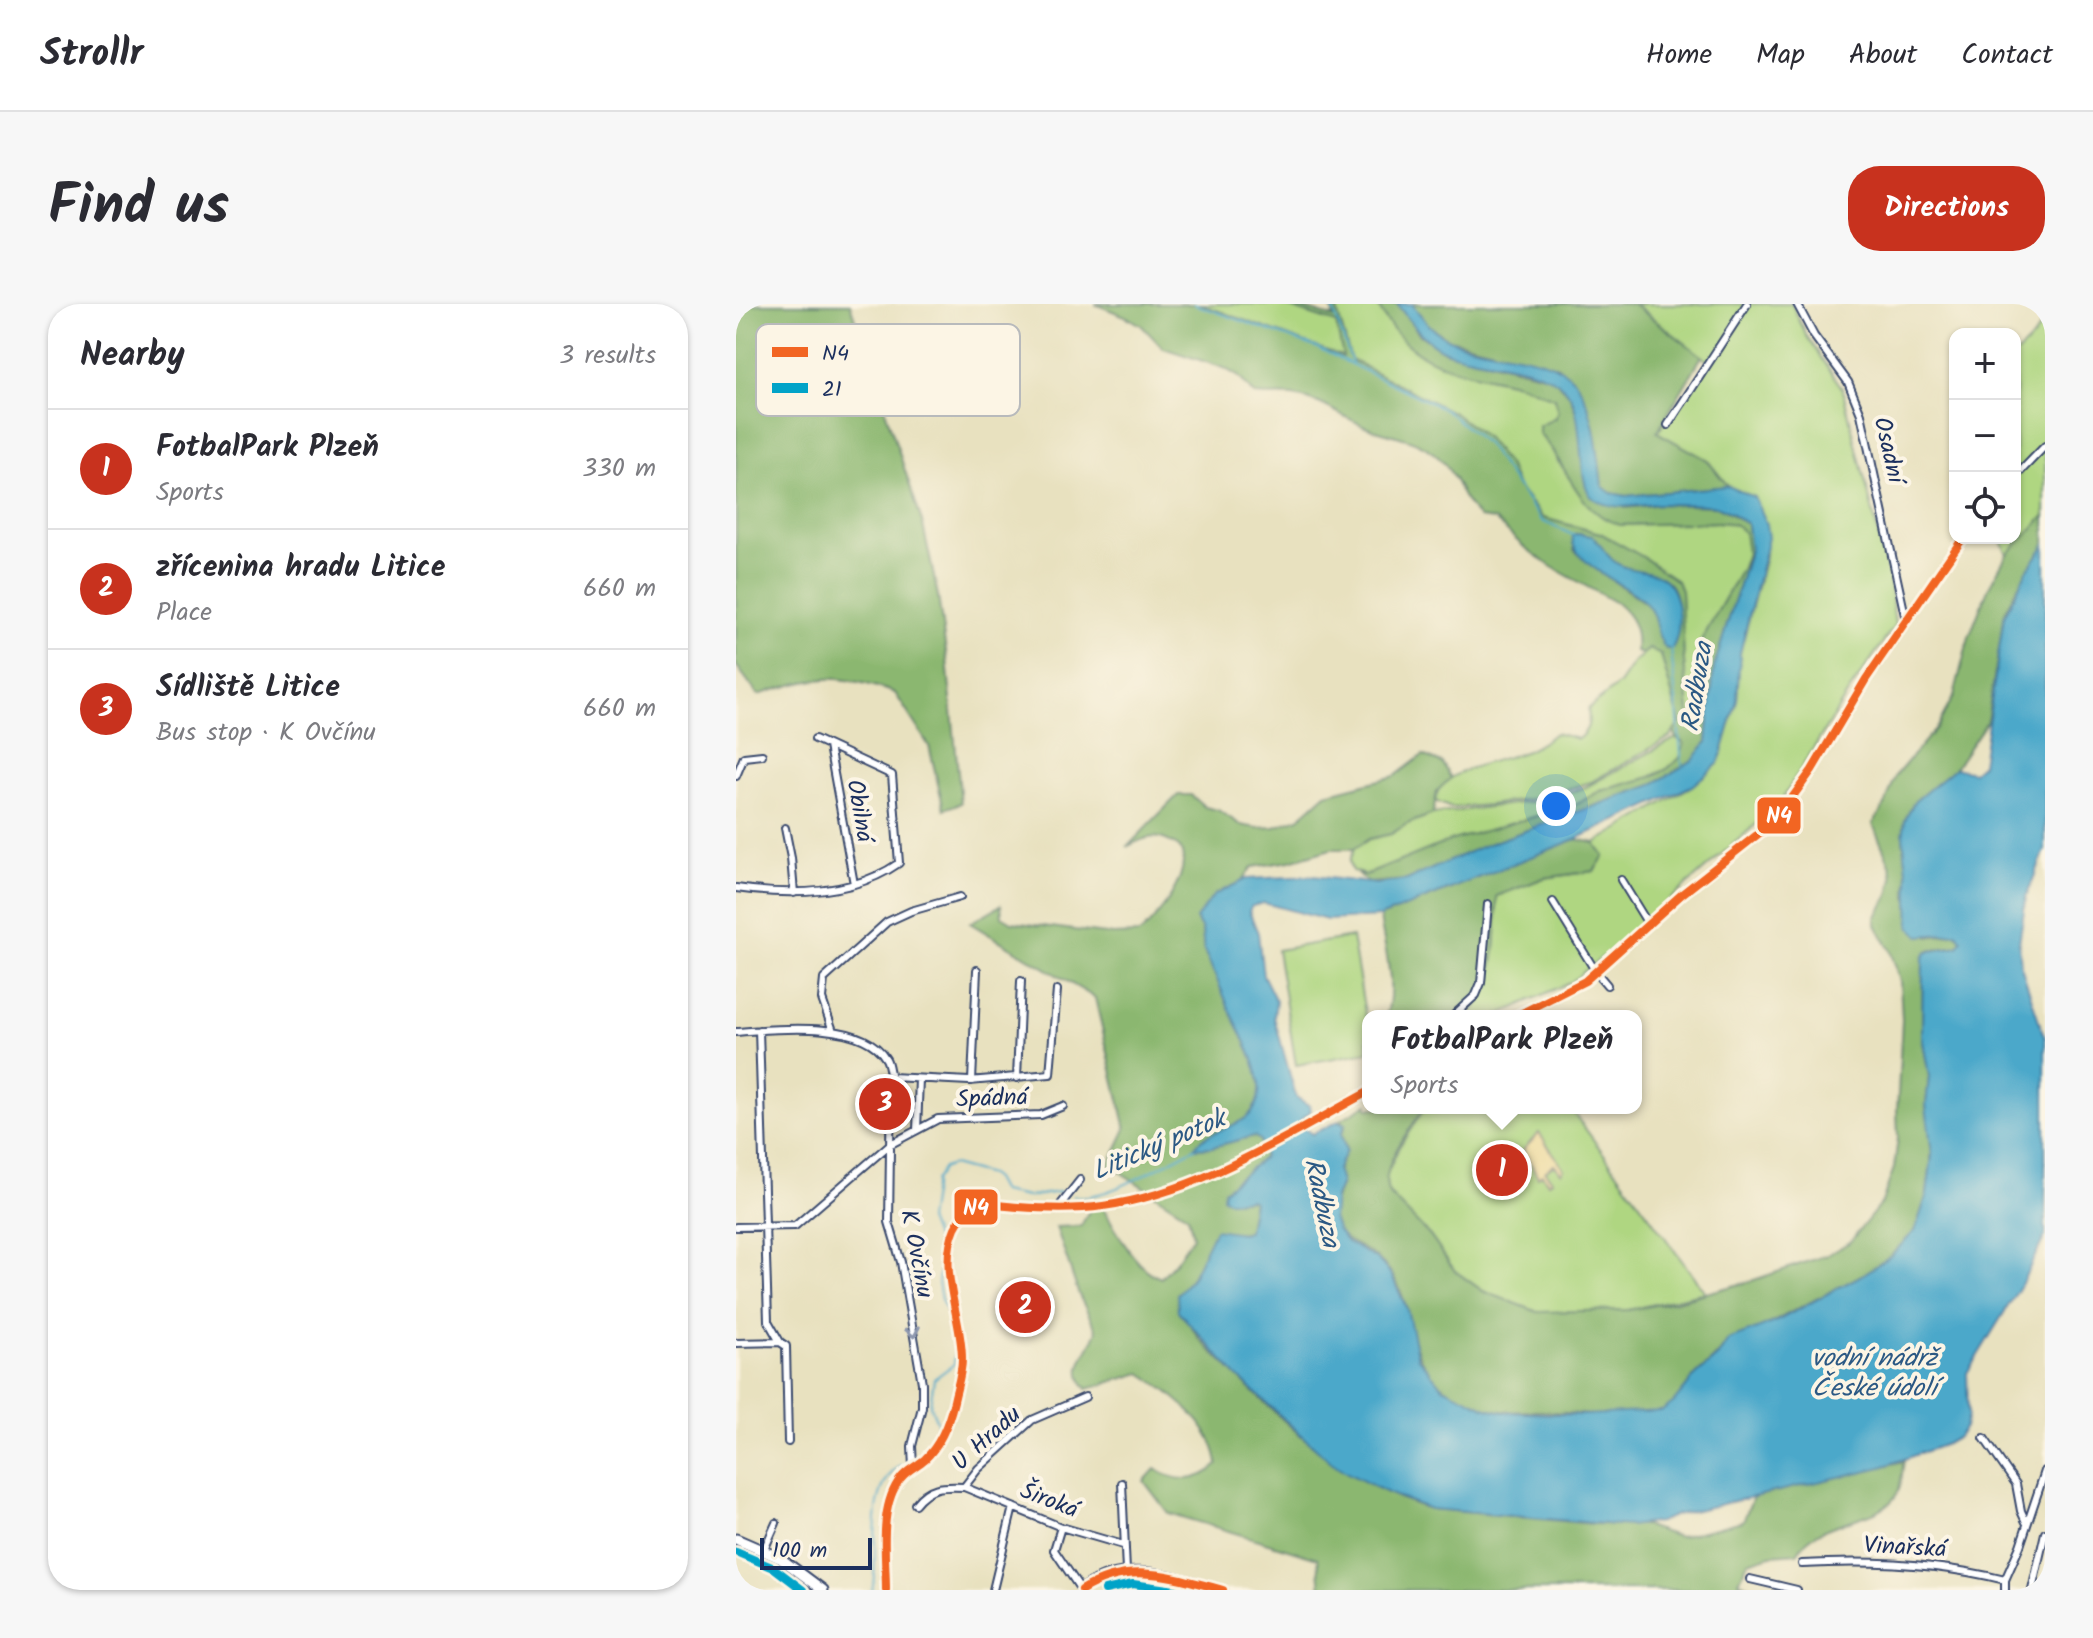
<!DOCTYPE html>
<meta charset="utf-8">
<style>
body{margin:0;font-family:Kalam,sans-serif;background:#f7f7f7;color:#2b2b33}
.controls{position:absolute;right:24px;top:24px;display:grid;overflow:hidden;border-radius:16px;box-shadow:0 2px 6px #0004}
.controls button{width:72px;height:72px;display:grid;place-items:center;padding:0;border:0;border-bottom:2px solid #e1e1e2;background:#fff;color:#2b2b33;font:40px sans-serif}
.scale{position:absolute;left:24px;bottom:20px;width:112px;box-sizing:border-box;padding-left:8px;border:4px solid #1b2f5e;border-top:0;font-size:22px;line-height:28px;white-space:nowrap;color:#1b2f5e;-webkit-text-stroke:6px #fcf5e5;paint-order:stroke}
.you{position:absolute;left:820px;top:502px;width:28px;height:28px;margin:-20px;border:6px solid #fff;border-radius:50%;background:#1a73e8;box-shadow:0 0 0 12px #1a73e833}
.badge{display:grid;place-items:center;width:52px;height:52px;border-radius:50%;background:#c8321e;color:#fff;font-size:26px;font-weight:700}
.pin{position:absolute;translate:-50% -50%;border:4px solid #fff;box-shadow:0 2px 8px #0006}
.popup{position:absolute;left:626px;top:706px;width:280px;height:104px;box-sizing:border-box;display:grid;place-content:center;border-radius:16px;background:#fff;filter:drop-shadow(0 2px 6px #0005);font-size:26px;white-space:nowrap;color:#7c7c81}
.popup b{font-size:30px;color:#2b2b33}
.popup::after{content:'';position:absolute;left:50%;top:100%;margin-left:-16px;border:16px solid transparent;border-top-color:#fff}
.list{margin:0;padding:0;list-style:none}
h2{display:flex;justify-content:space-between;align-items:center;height:104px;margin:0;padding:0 32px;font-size:34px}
h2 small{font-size:26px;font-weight:400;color:#7c7c81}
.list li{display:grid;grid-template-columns:52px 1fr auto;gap:24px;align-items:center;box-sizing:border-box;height:120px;padding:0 32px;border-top:2px solid #e1e1e2}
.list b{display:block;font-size:30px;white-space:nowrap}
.list p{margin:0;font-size:26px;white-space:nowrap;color:#7c7c81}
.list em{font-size:26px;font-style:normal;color:#7c7c81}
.icon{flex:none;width:44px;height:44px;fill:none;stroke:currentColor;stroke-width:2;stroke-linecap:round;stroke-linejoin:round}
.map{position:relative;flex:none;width:1309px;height:1286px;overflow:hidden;border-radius:32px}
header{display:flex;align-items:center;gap:48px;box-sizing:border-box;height:112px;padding:0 40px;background:#fff;border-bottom:2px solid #e1e1e2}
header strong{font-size:38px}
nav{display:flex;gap:44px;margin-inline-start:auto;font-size:28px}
.intro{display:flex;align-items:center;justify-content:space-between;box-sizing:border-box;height:192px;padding:0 48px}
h1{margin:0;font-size:56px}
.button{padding:20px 36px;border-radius:32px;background:#c8321e;color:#fff;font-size:28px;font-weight:700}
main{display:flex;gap:48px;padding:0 48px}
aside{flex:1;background:#fff;border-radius:32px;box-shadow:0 2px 6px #0004}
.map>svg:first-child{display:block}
</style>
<header>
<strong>Strollr</strong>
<nav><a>Home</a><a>Map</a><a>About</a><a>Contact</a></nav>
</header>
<div class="intro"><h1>Find us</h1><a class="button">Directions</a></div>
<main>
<aside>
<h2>Nearby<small>3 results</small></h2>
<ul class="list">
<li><span class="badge">1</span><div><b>FotbalPark Plzeň</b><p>Sports</p></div><em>330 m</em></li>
<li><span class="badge">2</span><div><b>zřícenina hradu Litice</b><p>Place</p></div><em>660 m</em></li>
<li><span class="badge">3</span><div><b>Sídliště Litice</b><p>Bus stop · K Ovčínu</p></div><em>660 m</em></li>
</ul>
</aside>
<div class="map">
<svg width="1309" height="1286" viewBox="0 0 1309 1286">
<rect width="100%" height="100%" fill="#fcf5e5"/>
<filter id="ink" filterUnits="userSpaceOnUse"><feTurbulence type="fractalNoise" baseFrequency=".0125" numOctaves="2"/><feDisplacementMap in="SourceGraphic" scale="16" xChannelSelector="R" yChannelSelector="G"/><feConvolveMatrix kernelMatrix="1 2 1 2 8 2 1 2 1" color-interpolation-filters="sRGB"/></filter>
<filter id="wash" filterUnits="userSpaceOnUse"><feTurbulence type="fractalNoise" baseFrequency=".006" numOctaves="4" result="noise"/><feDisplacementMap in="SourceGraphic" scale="32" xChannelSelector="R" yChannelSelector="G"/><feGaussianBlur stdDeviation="1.8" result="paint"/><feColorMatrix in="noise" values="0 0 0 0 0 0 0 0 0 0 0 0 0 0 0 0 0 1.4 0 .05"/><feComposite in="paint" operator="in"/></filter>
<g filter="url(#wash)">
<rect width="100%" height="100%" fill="#e8e1bf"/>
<path fill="#afd681" stroke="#658270" stroke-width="2" d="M464 0H543L601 19 608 53Z
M599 0H641C669 57 713 65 770 77 787 80 802 88 818 94L822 108 819 113 803 122V130L812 139 822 158 884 221 986 218 1000 221 1009 229 1011 249 1006 264 963 341 965 411 962 428 954 418 948 358 945 288 941 277 907 253 864 229 807 214 781 183 772 161 749 133 718 109 615 56Z
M899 0H1056L1070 31 1106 84 1153 273 1159 321 1110 392 1043 500 887 637 835 678 760 712H733C761 678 761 635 761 592L808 574 858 567 868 552 859 539 956 482 983 459 1001 396 1004 349 1029 253 1030 220 1018 193 992 182 973 158 896 173 921 128 974 59Z
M1309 16V212L1271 250 1264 234H1279V51L1297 34Z
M913 345 925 351 944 419 934 433 855 478 822 488 810 485 802 494 753 501 715 504 699 497C702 464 766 457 791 447 801 442 811 436 819 429L842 435C853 426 854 419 852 405L883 380 898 358Z
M940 434 948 439 944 454 931 465 915 473 864 487 839 501 683 550 630 571 616 567 613 558 618 545 633 535 655 530 671 520 697 510 802 497 814 500 826 491 850 483Z
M616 633 632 727V748L560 761 541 646Z
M689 804H834L969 988 892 1006 821 1008H802L747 987 719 967 694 932 659 898 649 882 650 872 663 843Z"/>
<path fill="#8bb76f" stroke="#537366" stroke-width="2" fill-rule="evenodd" d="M0 0H114L187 221 202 292 211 355 225 499 208 505 193 442 159 389C98 367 81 373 22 391L0 361Z
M359 0H464L607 53 600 19 543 0H554L598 14 594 0H599L615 56 718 109 749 133 772 161 781 183 807 214 864 229 907 253 941 277 945 287 948 358 954 418 962 428 965 411 963 341 1006 264 1011 249 1008 229 1000 221 986 218 884 221C839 208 832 159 803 130V122L819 114 822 108 818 94C801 88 787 80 770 77 711 64 671 59 641 0H661L684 31 708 47 816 73 834 91 845 123 847 166 889 204 926 200 981 202 1011 220 1014 246 978 363 971 438 957 456 914 482 747 542 671 576 633 579 622 570 630 571 713 537 839 501 864 487 915 473 931 465 944 454 948 439 940 434 938 427 944 419 925 351 913 345 906 350 900 348C902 326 897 313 880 299L816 263 788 243 759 216 743 214C737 206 729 198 725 189 719 176 713 163 702 153 683 134 653 132 629 122 605 113 588 97 562 93 547 90 533 93 519 91L503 73 488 64 427 44 405 21 389 12ZM843 230C864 231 865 249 880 259 907 276 941 259 941 308 941 321 943 333 936 344L912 301 863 267 838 246Z
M676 0H897L966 52 921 128 970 155 992 182 890 192 875 189 866 183 857 120 822 62 713 35 693 22Z
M1309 212V241L1278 289 1269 308 1251 417 1219 464 1178 498 1169 516 1167 533 1172 575 1171 593 1193 633 1221 629 1226 636 1222 642 1193 646 1187 654 1186 732 1193 772 1190 801 1196 838 1195 860 1191 890 1179 927 1154 952 1128 970 987 1044C980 1055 970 1061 961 1070 952 1079 946 1089 939 1098 935 1103 929 1106 923 1108 893 1118 835 1108 802 1107 788 1107 773 1109 759 1106 739 1102 715 1091 700 1076 668 1045 679 1000 653 966 625 931 578 944 605 879L601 867 610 845 605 831 609 823 605 816 602 817 632 800V804H689C674 823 641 866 653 890L694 932 719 967 747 987 802 1008 892 1006 940 997 1015 977 1091 951 1114 938 1146 898 1158 864 1162 834 1161 808 1166 716 1164 677 1154 646 1140 621V614L1153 591 1157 574 1155 563 1137 520 1149 501 1160 471 1201 423 1218 392 1233 333 1252 285 1271 250Z
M687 451 706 459 715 474 701 487 697 510 671 520 655 530 633 535 618 545H595L554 557 516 563 506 577 478 591 466 626 468 647 521 763 524 789 521 799 512 813 459 844 476 843 518 832 524 836 528 853 488 886 494 897 516 895 517 897 512 927C499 932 496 923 478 930L455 975 444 988C448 999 450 1012 456 1023 463 1038 482 1052 493 1064 551 1122 613 1182 694 1205L858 1220 907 1221 943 1233 1007 1217 1017 1193 1168 1157C1166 1166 1166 1180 1162 1188 1145 1222 1085 1210 1061 1249L1035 1251 1012 1258 1003 1278 1024 1286H585L582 1254 432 1209 408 1177 419 1165C442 1179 461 1179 482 1161 479 1122 436 1089 405 1069L351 1085C333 1063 353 1050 361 1027L343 991 320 923 345 922 355 903 366 902C381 926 398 965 425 974L440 957 457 932 452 912 373 861 390 825 359 694 234 619 265 601 266 612 276 618 377 631 403 630C422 615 459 566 443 543 422 529 412 531 391 543L442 491H455L469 503 482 506 505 521 521 524 539 523 563 514 590 490 659 472Z
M840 535 859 539 868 552 858 567 808 574 761 592C761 635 761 678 733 712H650C661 682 648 644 644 613Z"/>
<path fill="#eeda9e" stroke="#84847e" stroke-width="2" d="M803 829 828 865 825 868 818 860 809 867 816 876 812 879 806 870 802 873 787 846Z"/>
<path fill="#4ca8ca" stroke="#346c94" stroke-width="2" d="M661 0H676C687 14 695 26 711 34 749 53 824 44 845 86 860 115 862 151 866 182L875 189 890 192 992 182 1018 193 1030 220 1032 234 1004 349 1001 396 983 459 956 482 840 535 644 613 591 616 528 599 516 602 513 607 522 629 527 671 540 697 538 713 560 793 574 802 575 807 565 815 568 824 576 830 602 817 609 820 605 831 610 847 601 865 605 879 599 893 597 914 601 925 611 938 642 956 655 970 671 1005 682 1054 707 1083 751 1104 767 1108 848 1111 926 1107 938 1098 959 1072 982 1052 992 1036 1039 1018 1128 970 1154 952 1179 927 1191 890 1196 851 1190 801 1193 772 1186 732 1187 654 1190 648 1222 642 1226 636 1221 629 1184 632 1174 623 1172 575 1167 533 1169 516 1178 498 1219 464 1237 468 1246 460 1268 312 1290 268 1309 241V546L1290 593 1283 639 1285 662 1309 735V932L1285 981 1231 1069 1232 1111 1229 1123 1222 1133 1210 1140 1146 1163 939 1211 923 1218 893 1222 694 1205 654 1190 611 1169 595 1158 501 1072 442 1007 441 990 455 975 479 925 506 929 512 927 517 897 515 895 494 897 487 894 488 886 528 853 524 836 518 832 476 843 458 844C467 827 497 825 511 813 542 787 506 733 493 704 485 685 477 666 468 647L466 626 460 615 478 591 510 575 577 572 641 580 671 576 747 542 914 482 957 456 971 438 978 363 1014 246 1011 220C1002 214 990 204 979 202 968 200 935 200 924 200 901 201 879 208 858 195 839 183 850 115 833 90 811 57 743 61 709 47 687 37 675 18 661 0Z
M841 230 856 232C866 241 871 254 882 260 895 268 912 265 925 273 945 286 947 326 936 345H930C914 324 927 310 899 290 883 279 831 254 837 232Z"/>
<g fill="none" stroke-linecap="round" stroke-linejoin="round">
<path stroke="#4ca8ca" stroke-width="2" d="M458 0 582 44 710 106 750 140 806 217 837 231
M595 0 616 59
M935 344 946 461
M337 892C369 899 429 858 459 844
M186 1150 196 1141 203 1123 194 1101 198 1075 218 1060 220 1038 216 1018 205 996 202 978 206 952 192 916 198 877 207 864 216 861 253 871 258 875 265 888 291 893 322 888 331 890
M136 1286C145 1247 127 1187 165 1161"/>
</g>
</g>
<g filter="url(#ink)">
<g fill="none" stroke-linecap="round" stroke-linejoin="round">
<defs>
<path id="street" d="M1061 0 1078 32 1112 78 1125 110 1170 316
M932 121 1011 0
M1279 173 1309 142
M93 442 118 580
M0 472 8 453 26 451
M49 524 55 554 58 589
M885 576 912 620
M0 584C54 592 116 592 163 559L156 471 79 435
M817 598 860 668 871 681
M717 712 740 691 745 679 752 600
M780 712 849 677 946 590 1040 516 1076 466 1130 375 1227 234
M23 726 32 1017 44 1038 50 1042 52 1138
M97 727 86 695 88 675 151 618 175 607 224 593
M0 728C39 725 127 715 150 755 153 760 153 768 155 773L153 918 165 958 186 1079V1103L176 1142 177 1164
M155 773 233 777 314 770 321 686
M281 774 285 677
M236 777 241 666
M181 826 183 775
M322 904 344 876
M0 923 59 922 153 841 202 815 305 811 327 802
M0 1039 44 1038
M1248 1134 1280 1180 1285 1207 1290 1218
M386 1179 390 1267
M228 1183 325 1223 387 1241
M179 1200C193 1182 206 1182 228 1183L242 1165 296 1116 349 1093
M325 1223 318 1246 345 1286
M28 1246 40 1219
M1066 1260C1134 1256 1203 1259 1269 1276
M1014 1275 1061 1286
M150 1286C151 1256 145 1198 165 1173 171 1166 182 1162 189 1155 205 1139 213 1119 218 1097 221 1084 226 1068 226 1055 226 1015 201 961 219 924 223 915 231 906 240 903 254 900 268 902 282 903 310 904 339 905 367 902 459 891 550 831 632 788
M257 1286 277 1203
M444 1286 445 1276
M1269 1286V1276L1284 1242 1309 1167
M1296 1286 1309 1229"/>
<path id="secondary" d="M0 1235 44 1254 87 1286
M346 1286C387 1252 441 1275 487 1286"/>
</defs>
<use href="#street" stroke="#3a4a6d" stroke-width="10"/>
<use href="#secondary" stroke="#3a4a6d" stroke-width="13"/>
<use href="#street" stroke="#fff" stroke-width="6"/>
<use href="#secondary" stroke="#fff" stroke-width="9"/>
<defs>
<path id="bus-1" d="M780 712 849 677 946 590 1040 516 1076 466 1130 375 1227 234
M150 1286C150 1252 142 1202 165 1174 171 1166 181 1162 189 1155 205 1140 213 1118 218 1097 221 1083 226 1069 226 1055 226 1012 201 966 219 924 223 915 231 906 240 903 253 899 269 902 282 903 310 905 339 906 367 902 463 889 548 833 632 788
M346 1286C394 1256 437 1273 487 1286"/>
<path id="bus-2" d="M0 1248 38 1264 67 1286
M369 1286 397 1280 439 1286"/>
</defs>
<use href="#bus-1" stroke="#fcf5e5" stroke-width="14"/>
<use href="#bus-2" stroke="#fcf5e5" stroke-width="14"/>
<use href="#bus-1" stroke="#f26522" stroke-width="8"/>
<use href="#bus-2" stroke="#01a3c8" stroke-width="8"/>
</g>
<defs><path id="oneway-chevron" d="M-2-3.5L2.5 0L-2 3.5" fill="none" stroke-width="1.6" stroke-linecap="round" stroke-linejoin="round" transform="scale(2)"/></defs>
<use stroke="#8d97ae" href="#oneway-chevron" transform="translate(177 1028) rotate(80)"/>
</g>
<g text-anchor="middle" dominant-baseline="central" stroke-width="8" stroke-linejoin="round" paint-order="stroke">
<g font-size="24" fill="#1b2f5e" stroke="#fcf5e5">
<text transform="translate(1152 146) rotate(77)">Osadní</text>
<text transform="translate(123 507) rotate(80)">Obilná</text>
<text transform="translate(256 795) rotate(-2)">Spádná</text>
<text transform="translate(180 950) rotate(79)">K Ovčínu</text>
<text transform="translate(251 1135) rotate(-42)">U Hradu</text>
<text transform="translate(313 1197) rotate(21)">Široká</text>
<text transform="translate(1169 1244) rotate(3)">Vinařská</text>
</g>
<g font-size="26" font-style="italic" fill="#2c5984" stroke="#fcf5e5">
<text transform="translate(962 383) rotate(-81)">Radbuza</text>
<text transform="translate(423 842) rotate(-23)">Litický potok</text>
<text transform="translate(585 899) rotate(78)">Radbuza</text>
<text x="1138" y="1055">vodní nádrž<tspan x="1138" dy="30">České údolí</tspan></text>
</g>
</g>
<rect x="20" y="20" width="264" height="92" rx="12" fill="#fcf5e5" stroke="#b8babc" stroke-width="2"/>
<rect x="36" y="43" width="36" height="10" fill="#f26522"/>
<rect x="36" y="79" width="36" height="10" fill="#01a3c8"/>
<g font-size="22" fill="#1b2f5e">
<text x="86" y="56">N4</text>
<text x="86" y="92">21</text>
</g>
<g stroke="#fcf5e5" stroke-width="3">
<rect x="1020" y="492" width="46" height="39" rx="8" fill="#f26522"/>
<rect x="217" y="884" width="46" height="38" rx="8" fill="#f26522"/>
</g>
<g font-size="22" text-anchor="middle" font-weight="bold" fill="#fff">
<text x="1043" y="519">N4</text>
<text x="240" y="911">N4</text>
</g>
</svg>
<div class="controls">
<button>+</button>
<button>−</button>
<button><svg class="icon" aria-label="locate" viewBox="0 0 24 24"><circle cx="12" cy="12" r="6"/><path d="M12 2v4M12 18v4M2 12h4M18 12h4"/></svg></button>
</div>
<div class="scale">100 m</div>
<div class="you"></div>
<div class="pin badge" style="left:766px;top:866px">1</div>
<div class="popup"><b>FotbalPark Plzeň</b>Sports</div>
<div class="pin badge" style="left:289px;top:1003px">2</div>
<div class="pin badge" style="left:149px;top:800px">3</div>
</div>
</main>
